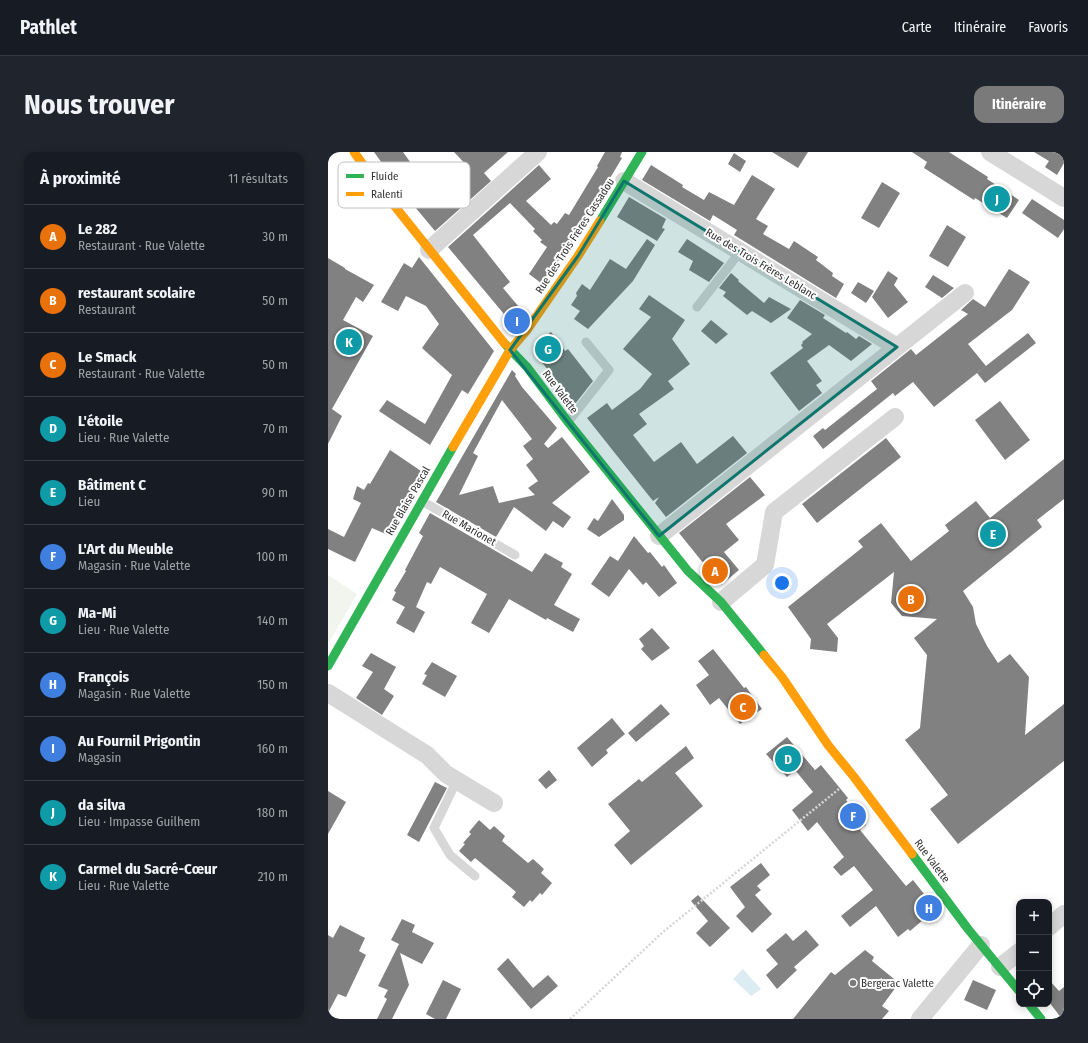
<!DOCTYPE html>
<html lang="fr">
<meta charset="utf-8">
<style>
body{margin:0;font-family:"Fira Sans Condensed",sans-serif;background:#20242c;color:#f1f3f6}
.controls{position:absolute;right:12px;bottom:12px;display:grid;overflow:hidden;border-radius:8px;box-shadow:0 2px 10px #0003}
.controls button{width:36px;height:36px;display:grid;place-items:center;padding:0;border:0;border-bottom:1px solid #363941;background:#171b24;color:#f1f3f6;font:20px sans-serif}
.you{position:absolute;left:454px;top:431px;width:14px;height:14px;margin:-10px;border:3px solid #fff;border-radius:50%;background:#1a73e8;box-shadow:0 0 0 6px #1a73e833}
.badge{display:grid;place-items:center;width:26px;height:26px;border-radius:50%;background:#7a7a7a;color:#fff;font-size:13px;font-weight:700}
.pin{position:absolute;translate:-50% -50%;border:2px solid #fff;box-shadow:0 1px 4px #0006}
.list{margin:0;padding:0;list-style:none}
h2{display:flex;justify-content:space-between;align-items:center;height:52px;margin:0;padding:0 16px;font-size:17px}
h2 small{font-size:13px;font-weight:400;color:#9ea1a6}
.list li{display:grid;grid-template-columns:26px 1fr auto;gap:12px;align-items:center;box-sizing:border-box;height:64px;padding:0 16px;border-top:1px solid #363941}
.list b{display:block;font-size:15px;white-space:nowrap}
.list p{margin:0;font-size:13px;white-space:nowrap;color:#9ea1a6}
.list em{font-size:13px;font-style:normal;color:#9ea1a6}
.icon{flex:none;width:22px;height:22px;fill:none;stroke:currentColor;stroke-width:2;stroke-linecap:round;stroke-linejoin:round}
.map{position:relative;flex:none;width:736px;height:867px;overflow:hidden;border-radius:12px}
header{display:flex;align-items:center;gap:24px;box-sizing:border-box;height:56px;padding:0 20px;background:#171b24;border-bottom:1px solid #363941}
header strong{font-size:19px}
nav{display:flex;gap:22px;margin-inline-start:auto;font-size:14px}
.intro{display:flex;align-items:center;justify-content:space-between;box-sizing:border-box;height:96px;padding:0 24px}
h1{margin:0;font-size:28px}
.button{padding:10px 18px;border-radius:12px;background:#7a7a7a;color:#fff;font-size:14px;font-weight:700}
main{display:flex;gap:24px;padding:0 24px}
aside{flex:1;background:#171b24;border-radius:12px;box-shadow:0 2px 10px #0003}
.map>svg:first-child{display:block}
</style>
<header>
<strong>Pathlet</strong>
<nav><a>Carte</a><a>Itinéraire</a><a>Favoris</a></nav>
</header>
<div class="intro"><h1>Nous trouver</h1><a class="button">Itinéraire</a></div>
<main>
<aside>
<h2>À proximité<small>11 résultats</small></h2>
<ul class="list">
<li><span class="badge" style="background:#e8710a">A</span><div><b>Le 282</b><p>Restaurant · Rue Valette</p></div><em>30 m</em></li>
<li><span class="badge" style="background:#e8710a">B</span><div><b>restaurant scolaire</b><p>Restaurant</p></div><em>50 m</em></li>
<li><span class="badge" style="background:#e8710a">C</span><div><b>Le Smack</b><p>Restaurant · Rue Valette</p></div><em>50 m</em></li>
<li><span class="badge" style="background:#0f9aa8">D</span><div><b>L'étoile</b><p>Lieu · Rue Valette</p></div><em>70 m</em></li>
<li><span class="badge" style="background:#0f9aa8">E</span><div><b>Bâtiment C</b><p>Lieu</p></div><em>90 m</em></li>
<li><span class="badge" style="background:#3f7fe0">F</span><div><b>L'Art du Meuble</b><p>Magasin · Rue Valette</p></div><em>100 m</em></li>
<li><span class="badge" style="background:#0f9aa8">G</span><div><b>Ma-Mi</b><p>Lieu · Rue Valette</p></div><em>140 m</em></li>
<li><span class="badge" style="background:#3f7fe0">H</span><div><b>François</b><p>Magasin · Rue Valette</p></div><em>150 m</em></li>
<li><span class="badge" style="background:#3f7fe0">I</span><div><b>Au Fournil Prigontin</b><p>Magasin</p></div><em>160 m</em></li>
<li><span class="badge" style="background:#0f9aa8">J</span><div><b>da silva</b><p>Lieu · Impasse Guilhem</p></div><em>180 m</em></li>
<li><span class="badge" style="background:#0f9aa8">K</span><div><b>Carmel du Sacré-Cœur</b><p>Lieu · Rue Valette</p></div><em>210 m</em></li>
</ul>
</aside>
<div class="map">
<svg width="736" height="867" viewBox="0 0 736 867">
<rect width="100%" height="100%" fill="#fff"/>
<path fill="#f1f5ed" d="M0 423 29 442 0 492Z"/>
<path fill="#ddebf3" d="M415 817 433 837 423 844 405 827Z"/>
<path fill="#818181" fill-rule="evenodd" d="M46 0H75L95 28 100 23 115 41 142 17 126 0H180L156 21 163 29 107 79 77 43Z
M277 0H294L292 5 294 6 241 95 213 131 201 122 219 95 212 90 214 88 205 79 207 77 182 51 145 83 182 130 175 136 196 161 186 174 120 95 211 13 223 27 198 49 223 73 226 70 229 72 237 61 241 63 270 15 269 14Z
M444 0H480L470 16Z
M584 0H621L660 25 659 27 691 48 679 66 647 46 646 48 596 16 599 10Z
M706 0H736V11L729 23 717 15 721 9Z
M406 1 418 9 412 20 400 12Z
M323 13 355 33 354 35 376 48 381 40 406 53 424 23 447 37 428 67 440 74 435 82 461 97 466 89 490 105 488 108 505 121 504 124 516 132 508 146 406 83 409 78 385 63 382 69 314 28Z
M554 30 572 41 551 76 533 66Z
M301 45 338 67 334 76 337 77 329 89 289 65Z
M704 47 736 68V77L730 86 694 61Z
M619 73 638 85 620 115 601 104Z
M319 87 327 93 305 129 260 177 246 167 252 159 243 153 249 144 248 141 254 132 262 138 282 107 298 117Z
M359 87 396 111 381 130 361 118 365 109 350 100Z
M91 105 166 199 140 242 134 238 102 293 51 259 59 248 97 272 124 223 94 196 111 172 98 154 78 144 70 159 53 150 76 111 84 116Z
M0 106 17 116V117L46 133 35 150 28 145 15 168 45 184 4 257 14 264 0 292Z
M681 117 702 130 684 158 640 192 658 214 606 255 585 230 567 244 565 241 495 297 485 284 495 276 497 278 549 237 543 229 583 197 588 203 640 162 633 158 645 147 657 155Z
M560 119 570 126 566 133 580 150 560 166 544 145Z
M403 121 411 128 410 129 436 151 441 145 463 157 443 171 424 159 419 163 395 144 398 140 391 136Z
M605 123 626 136 614 146 597 135Z
M530 130 546 139 538 151 523 141Z
M321 143 357 168 344 187 362 212 340 229 346 237 311 262 319 272 305 283 326 310 353 290 369 312 405 284 419 301 338 365 327 351 331 345 325 349 259 266 279 251 284 258 312 237 324 222 295 197 323 165 311 157Z
M472 148 497 163 495 166 518 181 519 180 528 187 531 184 544 192 523 209 501 193 479 209 494 229 488 233 494 241 471 259 442 221 475 196 473 193 475 191 474 190 484 182 459 166Z
M383 168 400 182 388 192 373 179Z
M223 180 237 199 240 197 265 229 247 252 205 199V194Z
M700 181 708 191 657 231 649 221Z
M184 218 188 222 187 224 194 235 229 276 216 292 220 296 234 285 262 320 224 351 243 365 235 376 225 369 218 379 186 355 168 385 108 350ZM174 248 204 287 195 294 205 307 198 313 210 329 200 336 207 343 171 351 165 334 131 343 150 304 145 301Z
M672 249 702 288 677 308 647 268Z
M558 286 573 305 489 371 474 352Z
M62 298 96 321 60 383 44 376 27 410 0 397V377L16 385 33 351 25 347 29 334 36 338 40 331 42 332Z
M736 307V347L709 368 714 375 635 439 645 455 648 472 659 494 670 511 682 502 701 525 697 583 736 552V609L630 692 602 657 620 643 577 588 592 576 599 503 586 486 609 467 574 464 563 451 566 420 499 472 510 486 509 500 482 497 483 487 460 455 535 395 530 389 553 371 583 409 621 379 617 373 648 349 662 366Z
M422 325 437 343 398 372 411 388 396 400 411 418 393 433 351 381Z
M284 347 296 363V368L271 385 259 377 266 366 270 369Z
M102 361 204 420 217 401 235 411 233 415 244 422 226 453 252 467 245 480 219 466 218 468 181 447 161 481 143 471 159 442 112 415 103 432 99 430 88 455 97 460 86 481 68 471 77 455 64 448 68 440 66 439 78 419 77 418 95 384 91 381Z
M306 384 320 401 322 400 334 415 336 413 349 431 331 445 318 430 315 433 301 417 281 445 263 432 282 404 290 409Z
M324 476 342 496 324 509 313 497 316 494 311 487Z
M385 497 416 536 418 535 434 557 412 572 391 546 382 553 368 533 381 523 370 509Z
M43 501 68 515 56 537 66 544 54 563 28 546 45 520 34 514Z
M104 510 129 524 117 545 94 532 99 523 96 522Z
M333 552 342 562 308 590 300 581Z
M284 566 297 582 278 598 280 601 264 615 249 596Z
M459 585 487 618 493 613 520 646 518 648 538 673 532 678 578 734 585 728 608 757 582 779 580 777 570 785 548 754 522 775 513 764 545 738 526 714 513 724 505 715 516 705 489 670 480 679 464 658 485 640 467 618 459 625 438 602Z
M358 594 366 606 347 621 375 654 303 713 286 693 302 679 280 652 311 627 314 630Z
M221 618 229 628 218 637 210 628Z
M107 630 119 636 91 690 79 683Z
M0 639 18 650 0 682Z
M151 668 162 678 166 674 177 684 174 689 200 711 205 707 216 717 213 721 224 731 214 743 212 741 204 750 202 748 196 755 184 745 188 740 147 706 143 710 131 699 137 692 135 691 143 682 141 680Z
M433 711 442 723 429 734 433 738 427 743 444 762 424 781 408 764 417 755 402 735Z
M370 743 402 776 382 795 368 781 380 769 363 749Z
M74 767 87 773 84 780 106 791 94 812 72 801 81 833 64 867H49L59 847 56 845 60 838 50 834 71 792 63 788Z
M12 773 37 786 31 799 38 803 18 845 10 842 0 861V783L5 786Z
M478 778 491 793 466 815 469 818 449 837 438 823 450 812 438 798 458 781 465 789Z
M537 798 546 805 544 809 571 831 554 854 561 859 554 867H465L503 820 507 823Z
M180 806 205 836 220 823 230 834 203 857 169 817Z
M115 828 133 837 118 867H107L98 862Z
M645 828 668 838 659 858 636 848Z
M721 828 731 839 736 835V867H734L721 850Z"/>
<g fill="none" stroke-linecap="round" stroke-linejoin="round">
<path stroke="#d6d6d6" stroke-width="2.5" stroke-dasharray="2 2" stroke-linecap="butt" d="M242 867 335 780 511 637"/>
<path stroke="#d7d7d7" stroke-width="9" d="M369 155 412 100
M240 270 281 218 258 190
M94 349 187 403
M129 628 106 676 122 703 147 724"/>
<path stroke="#d7d7d7" stroke-width="18" d="M662 0 736 46
M296 29 569 195
M101 98 210 0
M331 384 637 141
M393 450 437 413 446 360 567 265
M0 541 99 603 118 622 166 651
M721 775 736 762
M672 815 691 800
M592 867 653 793"/>
<path stroke="#30b455" stroke-width="9" d="M272 69 314 0
M177 192 199 215 240 270 360 419 393 450 436 503
M0 514 125 295
M584 702 640 777 691 839
M701 852 713 867"/>
<path stroke="#ff9f0a" stroke-width="9" d="M26 0 49 32 177 192
M125 295 182 198 199 178 250 104 272 69
M436 503 454 525 500 593 526 625 584 702"/>
</g>
<path fill="#0f766e" fill-opacity="0.2" stroke="#0f766e" stroke-width="3" stroke-linejoin="round" d="M296 29 569 195 331 384 182 198 250 104Z"/>
<circle fill="#7a7a7a" stroke="#fff" stroke-width="1.5" cx="525" cy="831" r="4"/>
<g text-anchor="middle" dominant-baseline="central" stroke-width="4" stroke-linejoin="round" paint-order="stroke">
<g font-size="11" fill="#333" stroke="#fff">
<text transform="translate(247 84) rotate(-57)">Rue des Trois Frères Cassadou</text>
<text transform="translate(433 112) rotate(31)">Rue des Trois Frères Leblanc</text>
<text transform="translate(232 240) rotate(53)">Rue Valette</text>
<text transform="translate(80 349) rotate(-60)">Rue Blaise Pascal</text>
<text transform="translate(141 376) rotate(30)">Rue Marionet</text>
<text transform="translate(604 709) rotate(53)">Rue Valette</text>
</g>
<g font-size="11" fill="#333" stroke="#fff" text-anchor="start">
<text x="533" y="831">Bergerac Valette</text>
</g>
</g>
<rect x="10" y="10" width="132" height="46" rx="6" fill="#fff" stroke="#c2c2c2" stroke-width="1"/>
<rect x="18" y="22" width="18" height="4" fill="#30b455"/>
<rect x="18" y="40" width="18" height="4" fill="#ff9f0a"/>
<g font-size="11" fill="#333">
<text x="43" y="28">Fluide</text>
<text x="43" y="46">Ralenti</text>
</g>
</svg>
<div class="controls">
<button>+</button>
<button>−</button>
<button><svg class="icon" aria-label="locate" viewBox="0 0 24 24"><circle cx="12" cy="12" r="6"/><path d="M12 2v4M12 18v4M2 12h4M18 12h4"/></svg></button>
</div>
<div class="you"></div>
<div class="pin badge" style="left:387px;top:419px;background:#e8710a">A</div>
<div class="pin badge" style="left:583px;top:447px;background:#e8710a">B</div>
<div class="pin badge" style="left:415px;top:555px;background:#e8710a">C</div>
<div class="pin badge" style="left:460px;top:607px;background:#0f9aa8">D</div>
<div class="pin badge" style="left:665px;top:382px;background:#0f9aa8">E</div>
<div class="pin badge" style="left:525px;top:664px;background:#3f7fe0">F</div>
<div class="pin badge" style="left:220px;top:197px;background:#0f9aa8">G</div>
<div class="pin badge" style="left:601px;top:756px;background:#3f7fe0">H</div>
<div class="pin badge" style="left:189px;top:169px;background:#3f7fe0">I</div>
<div class="pin badge" style="left:669px;top:47px;background:#0f9aa8">J</div>
<div class="pin badge" style="left:21px;top:190px;background:#0f9aa8">K</div>
</div>
</main>
